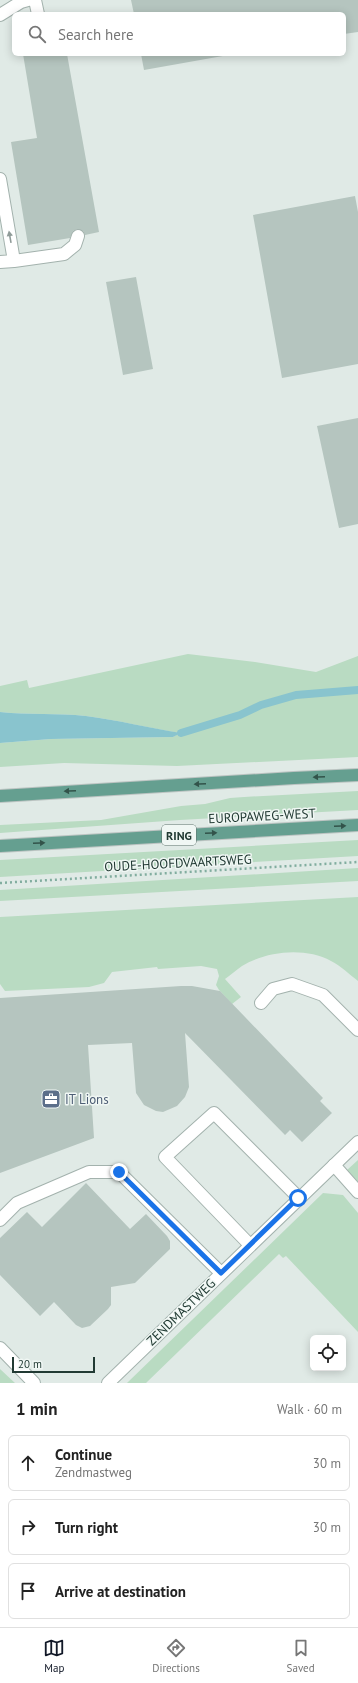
<!DOCTYPE html>
<meta charset="utf-8">
<style>
body{margin:0;font-family:"PT Sans",sans-serif;background:#f2f2f2;color:#222}
.controls{position:absolute;right:12px;bottom:12px;display:grid;overflow:hidden;border-radius:6px;box-shadow:0 2px 10px #0003}
.controls button{width:36px;height:36px;display:grid;place-items:center;padding:0;border:0;border-bottom:1px solid #e0e0e0;background:#fff;color:#222;font:20px sans-serif}
.scale{position:absolute;left:12px;bottom:10px;width:83px;box-sizing:border-box;padding-left:4px;border:2px solid #213a33;border-top:0;font-size:11px;line-height:14px;white-space:nowrap;color:#213a33;-webkit-text-stroke:3px #f0f7f4;paint-order:stroke}
.stop{position:absolute;width:12px;height:12px;margin:-9px;border:3px solid #1a73e8;border-radius:50%;background:#fff}
.stop.end{background:#1a73e8;border-color:#fff;box-shadow:0 1px 4px #0008}
.list{margin:0;padding:0;list-style:none}
h2{display:flex;justify-content:space-between;align-items:center;height:52px;margin:0;padding:0 16px;font-size:17px}
h2 small{font-size:13px;font-weight:400;color:#767676}
.list li{display:grid;grid-template-columns:26px 1fr auto;gap:12px;align-items:center;box-sizing:border-box;height:56px;margin:0 8px 8px;padding:0 8px;border:1px solid #e0e0e0;border-radius:6px}
.list b{display:block;font-size:15px;white-space:nowrap}
.list p{margin:0;font-size:13px;white-space:nowrap;color:#767676}
.list em{font-size:13px;font-style:normal;color:#767676}
.icon{flex:none;width:22px;height:22px;fill:none;stroke:currentColor;stroke-width:2;stroke-linecap:round;stroke-linejoin:round}
.map{position:relative;flex:none;width:358px;height:1383px;overflow:hidden}
.search{position:absolute;background:#fff;box-shadow:0 2px 10px #0003;left:12px;right:12px;top:12px;height:44px;display:flex;align-items:center;gap:10px;box-sizing:border-box;padding:0 14px;border-radius:6px;color:#767676;font-size:15px}
.sheet{height:244px;background:#fff}
nav{display:flex;justify-content:space-around;align-items:center;box-sizing:border-box;height:56px;border-top:1px solid #e0e0e0;background:#fff;font-size:11px;color:#767676}
nav a{display:grid;justify-items:center;gap:2px}
nav .on{color:#111827}
.map>svg:first-child{display:block}
</style>
<div class="map">
<svg width="358" height="1383" viewBox="0 0 358 1383">
<rect width="100%" height="100%" fill="#e0eae6"/>
<path fill="#b9dbc2" d="M188 654 255 662 316 672 358 656V757L177 766 64 763 0 767V743L51 739 173 737 180 733C148 728 118 720 86 716 58 713 29 715 0 712V686L27 680 29 688Z
M358 791V810L180 820 0 833V825L101 820 181 806 205 804 230 798 244 797Z
M358 840V856L0 877V860Z
M358 868V881L0 901V890Z
M358 897V981C349 974 341 966 331 961 305 947 267 951 242 966 236 970 231 975 225 979L241 997 232 1004 219 990 216 985 219 976 217 969 201 966 158 969 157 967 112 972 104 983 89 987 5 991 0 984V917Z
M358 1160V1182L347 1170Z
M323 1193 343 1195 358 1213V1332L286 1256 283 1258 279 1254 146 1383H127Z
M0 1369 15 1383H0Z"/>
<path fill="#89c4ce" d="M0 712C29 715 58 713 86 716 118 720 149 728 181 733L173 737 51 739 0 743Z"/>
<g fill="none" stroke-linecap="round" stroke-linejoin="round">
<path stroke="#89c4ce" stroke-width="8" d="M181 733 240 715 261 705 296 695 358 690"/>
</g>
<path fill="#b5c5bf" d="M131 0H358V32L344 34V14H134Z
M23 54H67L99 232 85 235 83 231 77 229 73 231 70 238 28 245 11 142 37 138Z
M141 54H234L144 70Z
M355 196 358 212V364L282 378 253 215Z
M136 277 153 369 123 375 106 282Z
M358 418V524L339 528 317 426Z
M181 986H192L220 991 323 1098 320 1101 332 1113 302 1142 290 1130 285 1135 185 1033 189 1087 185 1097 177 1106 163 1112 156 1111 144 1105 136 1093 132 1043 88 1045 94 1138 0 1173V998Z
M86 1183 130 1229 146 1214 167 1236 170 1241V1249L135 1283 111 1287V1305L108 1309 90 1326 82 1328 76 1325 54 1302 40 1316 0 1275V1238L27 1212 42 1227Z"/>
<g fill="none" stroke-linecap="round" stroke-linejoin="round">
<defs>
<path id="service" d="M35 0 38 14
M0 15 21 2 28 0
M0 179 14 261 0 262
M14 261 64 254 75 245 78 236
M261 1003 273 989 292 984 323 995 358 1030
M334 1165 358 1192
M0 1220 17 1203 89 1172H119L221 1273
M250 1245 165 1157 214 1113 299 1198"/>
<path id="minor" d="M0 1348 34 1383
M108 1383 358 1142"/>
<path id="primary" d="M0 796 294 778 358 775
M0 846 358 825"/>
</defs>
<use href="#service" stroke="#a3b2ad" stroke-width="14"/>
<use href="#minor" stroke="#a3b2ad" stroke-width="14"/>
<use href="#primary" stroke="#bcc4c2" stroke-width="14"/>
<path stroke="#81ad9f" stroke-width="2.5" stroke-dasharray="2 3" stroke-linecap="butt" d="M0 883 358 862"/>
<use href="#service" stroke="#fff" stroke-width="12"/>
<use href="#minor" stroke="#fff" stroke-width="12"/>
<use href="#primary" stroke="#659f90" stroke-width="12"/>
</g>
<defs><path id="oneway-solid" d="M-6-.8H1V-3.2L6.5 0L1 3.2V.8H-6Z"/></defs>
<use fill="#909c99" href="#oneway-solid" transform="translate(10 237) rotate(-100)"/>
<g fill="#32534a">
<use href="#oneway-solid" transform="translate(319 777) rotate(178)"/>
<use href="#oneway-solid" transform="translate(200 784) rotate(177)"/>
<use href="#oneway-solid" transform="translate(70 791) rotate(177)"/>
<use href="#oneway-solid" transform="translate(340 826) rotate(-3)"/>
<use href="#oneway-solid" transform="translate(211 833) rotate(-3)"/>
<use href="#oneway-solid" transform="translate(39 843) rotate(-3)"/>
</g>
<g fill="none" stroke-linecap="round" stroke-linejoin="round">
<path stroke="#1a73e8" stroke-width="5" d="M119 1172 221 1273 298 1198"/>
</g>
<defs>
<symbol id="office-square" viewBox="-11 -11 22 22"><rect x="-9" y="-9" width="18" height="18" rx="4" fill="#5c6f8a" stroke="#f0f7f4"/><path d="M-6-3h4V-5.5h4V-3h4V5H-6ZM-1-4.5V-3h2v-1.5ZM-6 0V1H6V0Z" fill="#fff"/></symbol>
</defs>
<g fill-rule="evenodd">
<use href="#office-square" x="40" y="1088" width="22" height="22"/>
</g>
<g text-anchor="middle" dominant-baseline="central" stroke-width="3" stroke-linejoin="round" paint-order="stroke">
<rect fill="#f0f7f4" stroke="#5f736d" stroke-width="1" x="162" y="825" width="34" height="20" rx="3"/>
<g font-size="12" font-weight="bold" fill="#213a33">
<text x="179" y="835">RING</text>
</g>
<g font-size="13" fill="#213a33" stroke="#f0f7f4">
<text transform="translate(262 816) rotate(-3)">EUROPAWEG-WEST</text>
<text transform="translate(178 863) rotate(-3)">OUDE-HOOFDVAARTSWEG</text>
<text transform="translate(181 1312) rotate(-44)">ZENDMASTWEG</text>
</g>
<g font-size="13" fill="#4e5e75" stroke="#f0f7f4" text-anchor="start">
<text x="65" y="1099">IT Lions</text>
</g>
</g>
</svg>
<div class="controls">
<button><svg class="icon" aria-label="locate" viewBox="0 0 24 24"><circle cx="12" cy="12" r="6"/><path d="M12 2v4M12 18v4M2 12h4M18 12h4"/></svg></button>
</div>
<div class="scale">20 m</div>
<div class="stop" style="left:298px;top:1198px"></div>
<div class="stop end" style="left:119px;top:1172px"></div>
<div class="search"><svg class="icon" aria-label="search" viewBox="0 0 24 24"><circle cx="10" cy="10" r="6"/><path d="M15 15l6 6"/></svg>Search here</div>
</div>
<section class="sheet">
<h2>1 min<small>Walk · 60 m</small></h2>
<ul class="list">
<li><svg class="icon" aria-label="ahead" viewBox="0 0 24 24"><path d="M12 20V5M6 11l6-6 6 6"/></svg><div><b>Continue</b><p>Zendmastweg</p></div><em>30 m</em></li>
<li><svg class="icon" aria-label="right" viewBox="0 0 24 24"><path d="M7 20v-9h11M14 6l5 5-5 5"/></svg><div><b>Turn right</b></div><em>30 m</em></li>
<li><svg class="icon" aria-label="arrive" viewBox="0 0 24 24"><path d="M6 21V4h12l-3 4 3 4H6"/></svg><div><b>Arrive at destination</b></div></li>
</ul>
</section>
<nav>
<a class="on"><svg class="icon" aria-label="map" viewBox="0 0 24 24"><path d="M3 6l6-2 6 2 6-2v14l-6 2-6-2-6 2zM9 4v14M15 6v14"/></svg>Map</a>
<a><svg class="icon" aria-label="directions" viewBox="0 0 24 24"><path d="M12 3l9 9-9 9-9-9zM9 14v-3h6M13 9l2 2-2 2"/></svg>Directions</a>
<a><svg class="icon" aria-label="saved" viewBox="0 0 24 24"><path d="M7 4h10v16l-5-4-5 4z"/></svg>Saved</a>
</nav>
